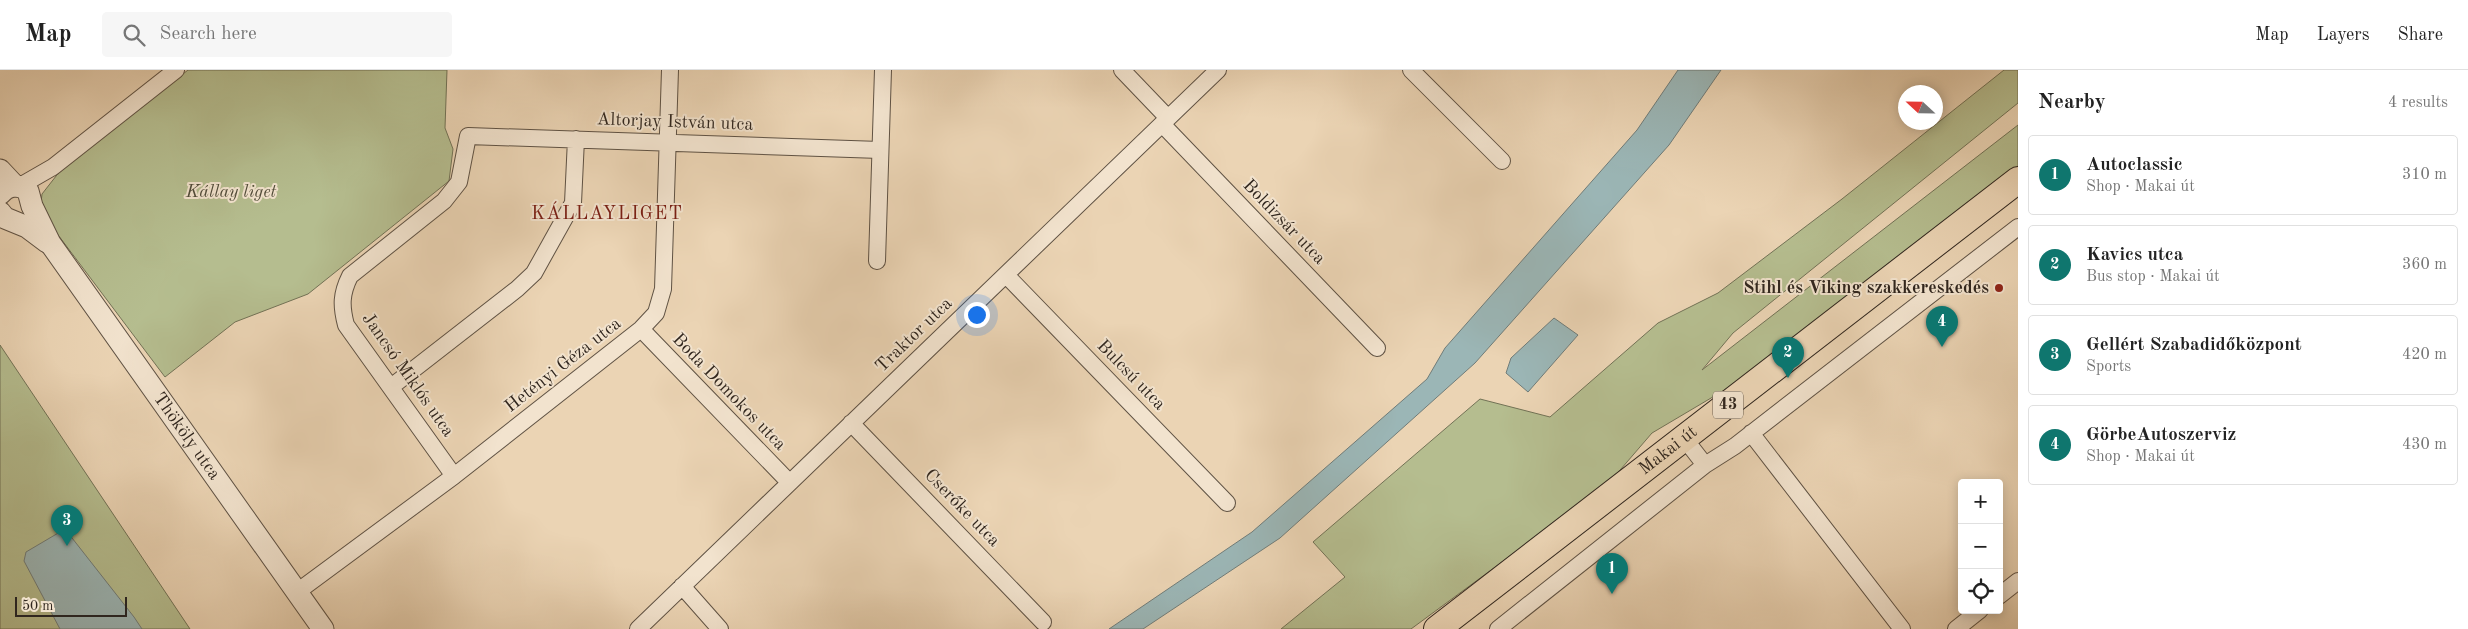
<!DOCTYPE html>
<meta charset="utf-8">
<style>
body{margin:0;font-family:"Old Standard TT",serif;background:#f6f6f6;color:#222}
.controls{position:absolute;right:15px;bottom:15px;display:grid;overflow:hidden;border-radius:5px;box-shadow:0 2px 12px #0003}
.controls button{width:45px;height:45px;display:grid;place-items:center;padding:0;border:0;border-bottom:1px solid #e0e0e0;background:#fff;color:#222;font:25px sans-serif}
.compass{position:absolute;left:1898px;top:15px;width:45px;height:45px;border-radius:50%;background:#fff;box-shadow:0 2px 12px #0003;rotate:292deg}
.scale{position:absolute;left:15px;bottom:12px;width:112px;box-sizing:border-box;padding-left:5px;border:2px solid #30261e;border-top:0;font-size:14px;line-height:18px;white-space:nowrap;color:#30261e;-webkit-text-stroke:4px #f2e3ce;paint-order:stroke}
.you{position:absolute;left:976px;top:244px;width:18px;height:18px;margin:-12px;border:4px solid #fff;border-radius:50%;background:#1a73e8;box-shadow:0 0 0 8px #1a73e833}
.badge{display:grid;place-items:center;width:32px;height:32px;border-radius:50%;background:#0f766e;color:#fff;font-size:16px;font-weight:700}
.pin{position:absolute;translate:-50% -41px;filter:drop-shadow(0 1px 2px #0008)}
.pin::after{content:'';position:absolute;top:26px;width:18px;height:15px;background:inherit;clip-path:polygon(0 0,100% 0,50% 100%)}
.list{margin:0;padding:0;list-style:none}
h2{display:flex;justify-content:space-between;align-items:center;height:65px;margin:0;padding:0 20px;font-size:21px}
h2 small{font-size:16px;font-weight:400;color:#767676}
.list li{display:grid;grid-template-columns:32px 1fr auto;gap:15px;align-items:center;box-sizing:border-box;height:80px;margin:0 10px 10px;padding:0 10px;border:1px solid #e0e0e0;border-radius:5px}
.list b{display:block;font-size:19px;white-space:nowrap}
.list p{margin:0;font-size:16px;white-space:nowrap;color:#767676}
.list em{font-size:16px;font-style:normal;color:#767676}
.icon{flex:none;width:28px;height:28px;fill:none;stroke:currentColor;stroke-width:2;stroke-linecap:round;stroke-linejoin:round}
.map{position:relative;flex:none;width:2018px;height:559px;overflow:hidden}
header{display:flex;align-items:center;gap:30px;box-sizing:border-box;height:70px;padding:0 25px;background:#fff;border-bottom:1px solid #e0e0e0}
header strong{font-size:24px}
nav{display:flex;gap:28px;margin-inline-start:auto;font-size:18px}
.search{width:350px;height:45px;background:#f6f6f6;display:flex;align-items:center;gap:12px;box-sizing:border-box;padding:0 18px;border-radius:5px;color:#767676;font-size:19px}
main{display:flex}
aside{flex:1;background:#fff}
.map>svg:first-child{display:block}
</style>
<header>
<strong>Map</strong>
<div class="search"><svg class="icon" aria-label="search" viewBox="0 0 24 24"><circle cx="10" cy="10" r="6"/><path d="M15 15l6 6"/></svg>Search here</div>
<nav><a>Map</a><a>Layers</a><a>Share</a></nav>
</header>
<main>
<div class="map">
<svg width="2018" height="559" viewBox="0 0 2018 559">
<rect width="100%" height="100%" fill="#ebd4b4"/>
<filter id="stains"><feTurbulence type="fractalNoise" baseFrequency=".004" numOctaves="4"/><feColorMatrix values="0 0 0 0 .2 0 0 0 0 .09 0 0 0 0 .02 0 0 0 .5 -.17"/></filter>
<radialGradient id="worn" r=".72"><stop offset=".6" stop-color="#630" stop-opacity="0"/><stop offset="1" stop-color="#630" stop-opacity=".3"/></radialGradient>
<path fill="#b5bd8f" stroke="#727256" d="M188 0H447L445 58 453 79 449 111 308 224 235 252 165 307 40 141 42 124 60 101Z
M2004 0H2018V33L1733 263 1702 300 2018 55V96L1733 315 1652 363 1608 414 1411 559H1281L1345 507 1313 472 1480 329 1550 347 1658 253 1718 223 1842 129Z
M0 275 190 559H0Z"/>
<path fill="#9bb6b6" stroke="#707c79" d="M1678 0H1721L1669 75 1475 293 1280 468 1143 559H1109L1252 462 1427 309 1445 278 1637 60Z
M1554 248 1578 265 1528 322 1506 303 1511 288Z
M65 459 134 547 142 559H60L24 491 26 482Z"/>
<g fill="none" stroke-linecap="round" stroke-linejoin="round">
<defs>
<path id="minor" d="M1122 0 1168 48
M1411 0 1502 91
M1162 54 1377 278
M20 116 53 97 176 0
M877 191 883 0
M1006 205 1227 433
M641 259 789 412
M391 317 517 219 534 203 573 133 576 69
M851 353 1043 552
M1751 363 1902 559
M1684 368 1705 395
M454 406 346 255C341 236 341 224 350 206L444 131 459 112 468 66 880 80
M682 516 720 559
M297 522 454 406 641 259 656 243 663 219 670 0
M1999 526 2018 511
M638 559 1218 0
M1498 559 1705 395 1735 376 2018 157
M1956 559 1980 540"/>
<g id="tertiary">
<path d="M0 100 15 116"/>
<path id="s1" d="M0 124C8 115 18 113 28 121L32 136 50 173 323 559"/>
<path d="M0 142 5 148 27 157 47 172"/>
</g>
<g id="primary">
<path id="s2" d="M1437 559 2018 110"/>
</g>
</defs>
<use href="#minor" stroke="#5f5244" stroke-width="18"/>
<use href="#tertiary" stroke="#5f5244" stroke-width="23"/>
<use href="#primary" stroke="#30261e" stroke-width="28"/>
<use href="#minor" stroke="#f2e3ce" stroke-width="16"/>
<use href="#tertiary" stroke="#f2e3ce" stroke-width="21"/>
<use href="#primary" stroke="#ebd4b4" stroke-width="26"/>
</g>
<circle fill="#8f2418" stroke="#f2e3ce" stroke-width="2" cx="1999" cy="218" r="5"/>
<g text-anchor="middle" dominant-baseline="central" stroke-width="4" stroke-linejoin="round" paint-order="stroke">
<rect fill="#f2e3ce" stroke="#6a5f53" stroke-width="1" x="1713" y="321.5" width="30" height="27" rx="4"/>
<g font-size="16" font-weight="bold" fill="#30261e">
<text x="1728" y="335">43</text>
</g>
<g font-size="18" fill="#30261e" stroke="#f2e3ce">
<text transform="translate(675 52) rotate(2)">Altorjay István utca</text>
<text transform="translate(1284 152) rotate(46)">Boldizsár utca</text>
<text transform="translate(914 265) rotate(-44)">Traktor utca</text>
<text transform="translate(563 295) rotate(-38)">Hetényi Géza utca</text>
<text transform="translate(408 305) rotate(55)">Jancsó Miklós utca</text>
<text transform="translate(1131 305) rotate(46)">Bulcsú utca</text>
<text transform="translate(729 322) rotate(46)">Boda Domokos utca</text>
<text stroke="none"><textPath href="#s1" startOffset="325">Thököly utca</textPath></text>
<text stroke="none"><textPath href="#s2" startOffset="292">Makai út</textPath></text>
<text transform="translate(962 438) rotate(46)">Cserőke utca</text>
</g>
<g font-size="18" font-style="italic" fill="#514c3a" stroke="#f2e3ce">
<text x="231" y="122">Kállay liget</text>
</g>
<g font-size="18" font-weight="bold" fill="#30261e" stroke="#f2e3ce" text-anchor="end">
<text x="1989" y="218">Stihl és Viking szakkereskedés</text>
</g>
<g font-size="19" letter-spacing="1" fill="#7a1f14" stroke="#f2e3ce">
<text x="607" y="144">KÁLLAYLIGET</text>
</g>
</g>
<rect width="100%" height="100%" filter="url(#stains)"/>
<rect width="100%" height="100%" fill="url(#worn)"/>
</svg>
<div class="controls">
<button>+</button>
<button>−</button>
<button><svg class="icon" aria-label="locate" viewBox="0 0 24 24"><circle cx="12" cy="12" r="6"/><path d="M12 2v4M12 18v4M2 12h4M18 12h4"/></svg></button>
</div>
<svg class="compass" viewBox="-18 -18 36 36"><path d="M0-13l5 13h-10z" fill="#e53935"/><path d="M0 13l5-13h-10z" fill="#767676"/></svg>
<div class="scale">50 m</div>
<div class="you"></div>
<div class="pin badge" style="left:1612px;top:524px">1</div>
<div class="pin badge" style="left:1788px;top:308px">2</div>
<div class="pin badge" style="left:67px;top:476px">3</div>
<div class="pin badge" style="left:1942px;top:277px">4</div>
</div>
<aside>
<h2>Nearby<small>4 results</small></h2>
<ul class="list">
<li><span class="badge">1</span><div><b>Autoclassic</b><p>Shop · Makai út</p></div><em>310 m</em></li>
<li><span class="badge">2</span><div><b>Kavics utca</b><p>Bus stop · Makai út</p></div><em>360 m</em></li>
<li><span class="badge">3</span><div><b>Gellért Szabadidőközpont</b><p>Sports</p></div><em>420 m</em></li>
<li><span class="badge">4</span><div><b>GörbeAutoszerviz</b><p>Shop · Makai út</p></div><em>430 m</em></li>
</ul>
</aside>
</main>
